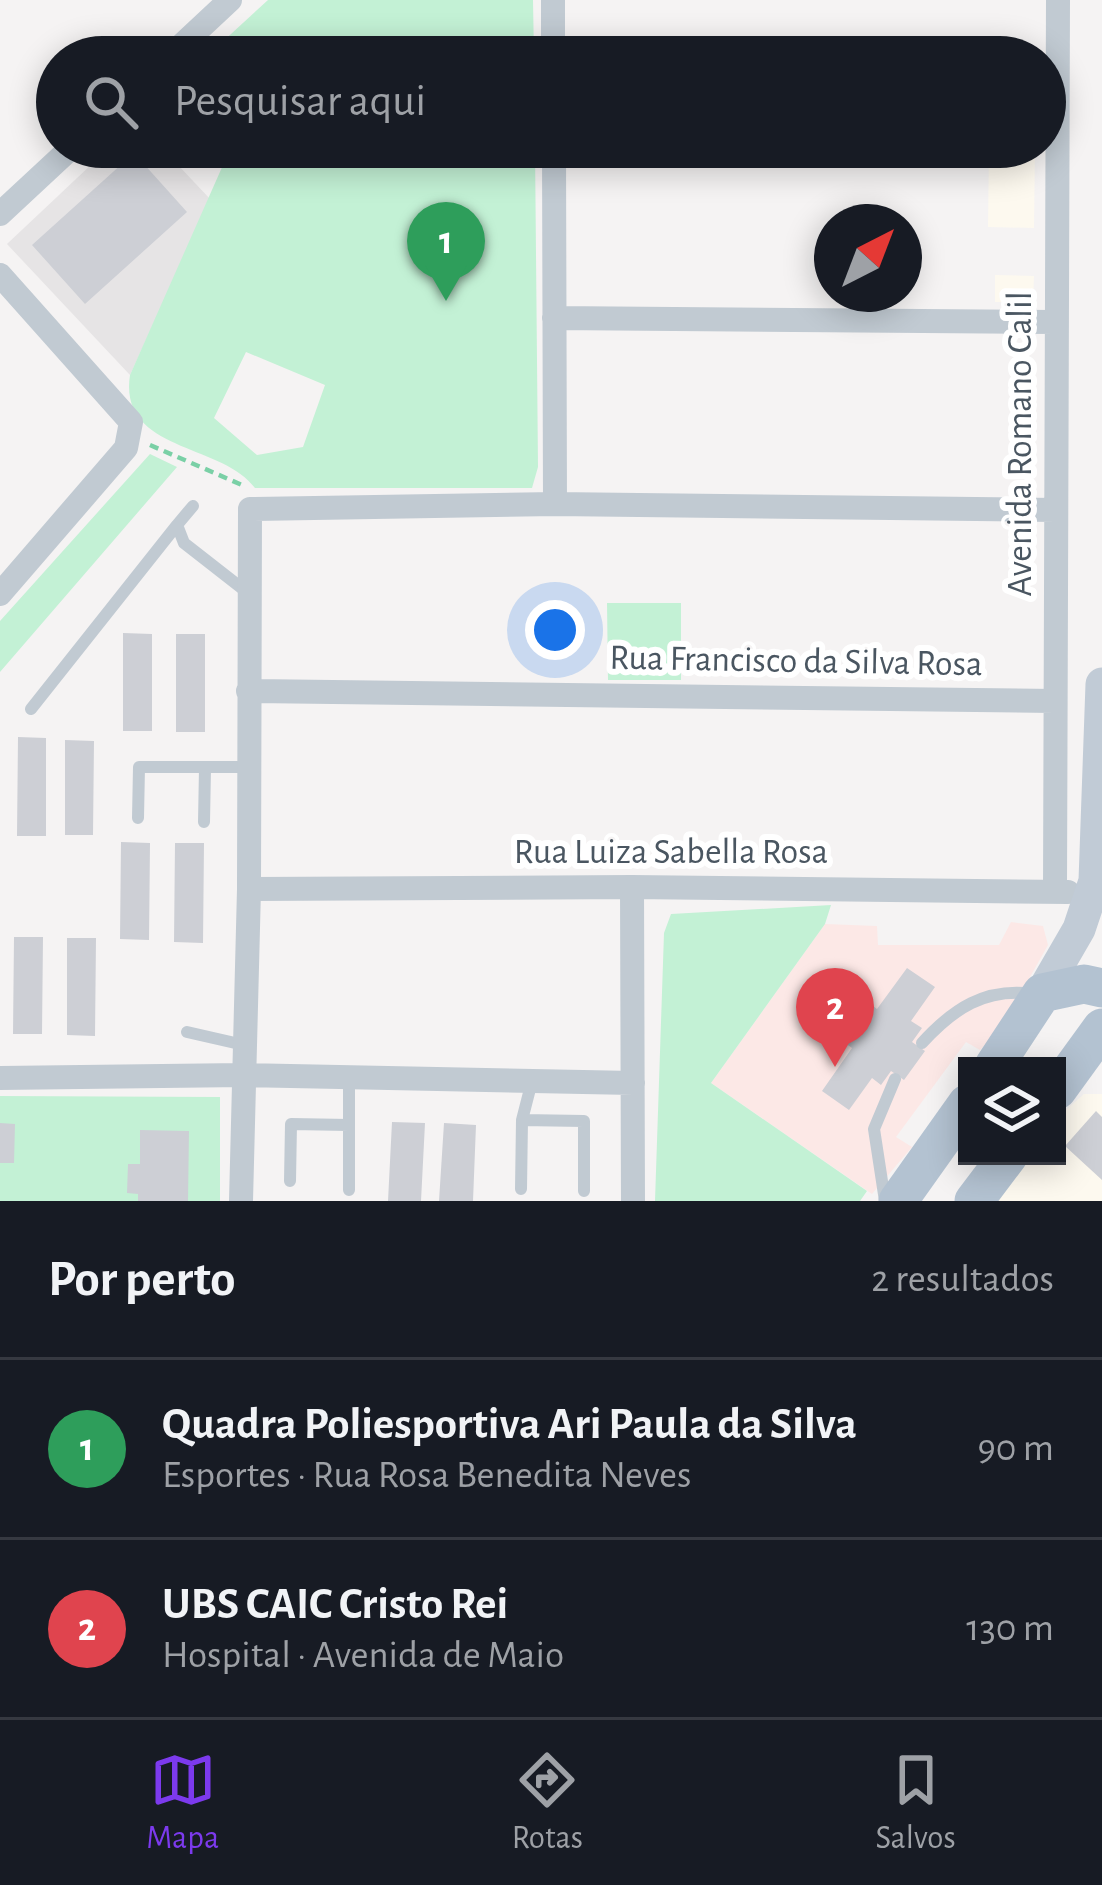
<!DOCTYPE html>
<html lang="pt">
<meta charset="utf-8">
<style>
body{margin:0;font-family:"Alegreya Sans",sans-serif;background:#20242c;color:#f1f3f6}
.controls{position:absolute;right:36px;bottom:36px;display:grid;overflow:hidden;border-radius:0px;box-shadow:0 6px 30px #0003}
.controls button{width:108px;height:108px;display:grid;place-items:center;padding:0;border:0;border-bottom:3px solid #363941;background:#171b24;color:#f1f3f6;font:60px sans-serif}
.compass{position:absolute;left:814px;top:204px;width:108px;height:108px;border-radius:50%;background:#171b24;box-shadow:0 6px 30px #0003;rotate:42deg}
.you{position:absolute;left:555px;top:630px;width:42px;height:42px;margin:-30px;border:9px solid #fff;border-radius:50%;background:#1a73e8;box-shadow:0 0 0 18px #1a73e833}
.badge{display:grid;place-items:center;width:78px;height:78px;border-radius:50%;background:#7c3aed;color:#fff;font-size:39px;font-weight:700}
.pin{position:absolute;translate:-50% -99px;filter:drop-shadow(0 3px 6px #0008)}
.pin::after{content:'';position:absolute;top:63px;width:42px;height:36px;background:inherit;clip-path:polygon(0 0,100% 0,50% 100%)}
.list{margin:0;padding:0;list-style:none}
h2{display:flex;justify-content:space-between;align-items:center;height:156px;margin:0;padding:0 48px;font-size:51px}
h2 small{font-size:39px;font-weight:400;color:#9ea1a6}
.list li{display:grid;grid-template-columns:78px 1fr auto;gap:36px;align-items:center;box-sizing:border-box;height:180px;padding:0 48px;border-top:3px solid #363941}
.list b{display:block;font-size:45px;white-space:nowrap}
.list p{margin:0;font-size:39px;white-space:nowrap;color:#9ea1a6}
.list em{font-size:39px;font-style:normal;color:#9ea1a6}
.icon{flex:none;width:66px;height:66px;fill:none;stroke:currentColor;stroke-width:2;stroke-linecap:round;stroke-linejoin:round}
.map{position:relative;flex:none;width:1102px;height:1201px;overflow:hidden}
.search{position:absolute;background:#171b24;box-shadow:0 6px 30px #0003;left:36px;right:36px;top:36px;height:132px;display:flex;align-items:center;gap:30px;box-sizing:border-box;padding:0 42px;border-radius:66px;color:#9ea1a6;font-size:45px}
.sheet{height:516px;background:#171b24}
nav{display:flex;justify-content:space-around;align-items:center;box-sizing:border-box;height:168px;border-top:3px solid #363941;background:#171b24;font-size:33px;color:#9ea1a6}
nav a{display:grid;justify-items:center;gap:6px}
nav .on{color:#7c3aed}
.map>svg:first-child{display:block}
</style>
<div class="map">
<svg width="1102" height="1201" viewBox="0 0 1102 1201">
<rect width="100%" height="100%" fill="#f5f3f3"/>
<path fill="#fdf9ef" d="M989 147H1035L1034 228 988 227Z
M995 275 1034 276 1033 302H995Z
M1084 1094H1102V1201H993L1027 1156H1057V1118Z"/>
<path fill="#e6e4e5" d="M110 147H161L210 199 130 375 7 244Z"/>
<path fill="#fce8e6" d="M1011 922 1043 926 1048 945 1002 1027 980 1050 966 1042 896 1137 912 1147 872 1194 711 1083 825 924 877 926 878 945H999Z"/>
<path fill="#c3f1d5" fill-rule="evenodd" d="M268 0H533L534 57H206Z
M231 147H535L538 467 532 488H255C223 443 118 452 130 375ZM246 352 325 385 303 447 257 455 214 418Z
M150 454 177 467 0 672V621Z
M607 603H681V680H608Z
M831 905 825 924 711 1083 867 1191 860 1201H655L664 933 671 914Z
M0 1096 220 1097V1201H0Z"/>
<path fill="#cdcfd5" d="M134 153 187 212 85 304 32 245Z
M123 633 152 634V731H123Z
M176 634H205V732H176Z
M18 737 46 738V836H17Z
M65 740 94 741 93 835H65Z
M121 842 150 843 149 940 120 939Z
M175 843H204L203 943 174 942Z
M14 937H43L42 1034H13Z
M67 938H96L95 1036 67 1035Z
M907 968 935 987 911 1021 922 1028 912 1042 925 1051 904 1080 891 1071 881 1085 872 1078 849 1110 822 1091 852 1048 810 1018 837 980 877 1009Z
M1096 1111 1102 1117V1180L1065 1146Z
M392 1122 425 1123 421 1201H388Z
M0 1123 15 1124 14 1163H0Z
M444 1123 476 1125 473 1201H439Z
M140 1130 189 1131 188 1201H138V1194L127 1193 128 1164H140Z"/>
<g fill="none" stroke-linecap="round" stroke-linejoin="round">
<path stroke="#7ad0a6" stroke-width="4.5" stroke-dasharray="9 6" stroke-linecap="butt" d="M150 445 242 485"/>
<path stroke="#c1cad2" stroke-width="12" d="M177 525 193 506
M31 709 177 525 184 543 248 593
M138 818 139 767H248
M204 822 205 768
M187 1032 244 1045
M922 1043C953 1009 985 987 1034 994
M349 1077V1190
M522 1120 584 1121V1191
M290 1181 291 1124 349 1125
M521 1189 522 1120 532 1081
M885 1201 874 1129 895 1079"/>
<path stroke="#c1cad2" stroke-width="24" d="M553 0V57
M169 57 230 0
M554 147 555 504
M0 214 72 147
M0 275 131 422 126 448 0 594
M554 318 1056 322
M248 691 1054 701
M632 887 633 1201
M1055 888 1058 0
M249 889 632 887 1068 892
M0 1078 243 1075 633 1083
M241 1201 249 889 250 509 555 504 1055 510"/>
<path stroke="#c1cbd6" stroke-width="33" d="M1042 993 1079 929 1095 881 1102 684"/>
<path stroke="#b3c2d1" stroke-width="39" d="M994 1066 1042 993 1084 984 1102 988
M1057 1090 1102 1028
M898 1201 967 1104
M974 1201 1008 1156"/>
</g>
<g text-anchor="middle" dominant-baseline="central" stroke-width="12" stroke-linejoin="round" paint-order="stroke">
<g font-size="36" fill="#4a5661" stroke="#fff">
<text transform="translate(1020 444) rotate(-90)">Avenida Romano Calil</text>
<text transform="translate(796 661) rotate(1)">Rua Francisco da Silva Rosa</text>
<text x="671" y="852">Rua Luiza Sabella Rosa</text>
</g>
</g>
</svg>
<div class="controls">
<button><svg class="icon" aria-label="layers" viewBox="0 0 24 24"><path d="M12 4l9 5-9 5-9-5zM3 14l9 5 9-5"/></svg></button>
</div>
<svg class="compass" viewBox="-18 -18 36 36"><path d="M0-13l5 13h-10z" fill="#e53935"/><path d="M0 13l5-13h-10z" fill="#9ea1a6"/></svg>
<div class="you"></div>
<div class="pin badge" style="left:446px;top:301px;background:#2e9e5b">1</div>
<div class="pin badge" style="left:835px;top:1067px;background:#e0444e">2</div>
<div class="search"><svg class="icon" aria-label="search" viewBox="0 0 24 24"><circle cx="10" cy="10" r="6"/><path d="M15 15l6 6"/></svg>Pesquisar aqui</div>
</div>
<section class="sheet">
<h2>Por perto<small>2 resultados</small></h2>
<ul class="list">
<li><span class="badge" style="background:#2e9e5b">1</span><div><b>Quadra Poliesportiva Ari Paula da Silva</b><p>Esportes · Rua Rosa Benedita Neves</p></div><em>90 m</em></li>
<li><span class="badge" style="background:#e0444e">2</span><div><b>UBS CAIC Cristo Rei</b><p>Hospital · Avenida de Maio</p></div><em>130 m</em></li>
</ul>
</section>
<nav>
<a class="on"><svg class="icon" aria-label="map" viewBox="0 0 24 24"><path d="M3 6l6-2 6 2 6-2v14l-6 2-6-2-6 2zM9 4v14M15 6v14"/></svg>Mapa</a>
<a><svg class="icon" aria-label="directions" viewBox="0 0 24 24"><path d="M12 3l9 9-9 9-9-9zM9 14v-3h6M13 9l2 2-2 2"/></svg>Rotas</a>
<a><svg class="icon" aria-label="saved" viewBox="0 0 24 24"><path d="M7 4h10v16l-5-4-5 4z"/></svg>Salvos</a>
</nav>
